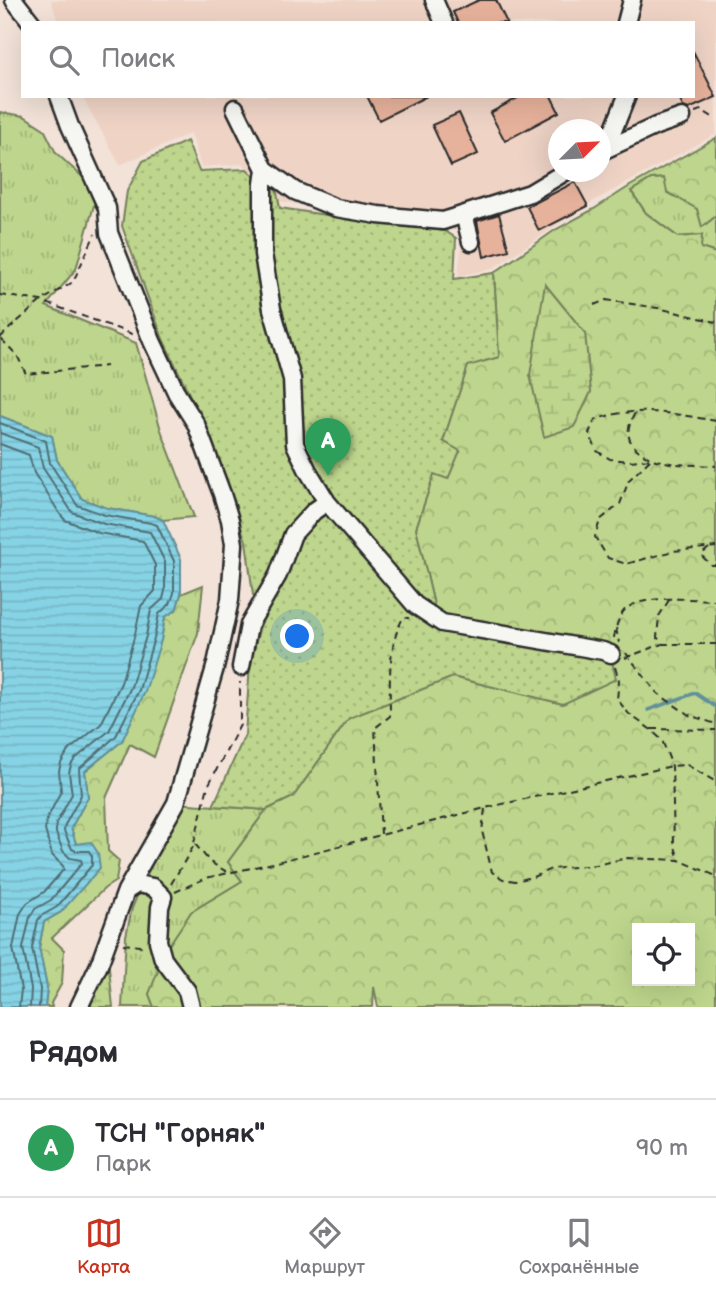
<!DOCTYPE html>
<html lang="ru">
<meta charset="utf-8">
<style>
body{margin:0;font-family:"Balsamiq Sans",sans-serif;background:#f2f2f3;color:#2b2b33}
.controls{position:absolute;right:21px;bottom:21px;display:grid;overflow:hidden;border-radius:0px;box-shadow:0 7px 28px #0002}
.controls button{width:63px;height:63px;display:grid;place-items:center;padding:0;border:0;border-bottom:2px solid #e1e1e2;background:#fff;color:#2b2b33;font:35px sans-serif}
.compass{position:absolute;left:548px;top:119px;width:63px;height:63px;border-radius:50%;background:#fff;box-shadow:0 7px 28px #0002;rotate:66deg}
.you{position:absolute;left:298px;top:637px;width:24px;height:24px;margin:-18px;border:5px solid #fff;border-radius:50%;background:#1a73e8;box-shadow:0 0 0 10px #1a73e833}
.badge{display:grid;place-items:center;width:46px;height:46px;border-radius:50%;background:#c8321e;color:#fff;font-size:23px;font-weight:700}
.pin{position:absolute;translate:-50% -58px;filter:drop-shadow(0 2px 4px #0008)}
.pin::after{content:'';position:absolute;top:37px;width:24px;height:21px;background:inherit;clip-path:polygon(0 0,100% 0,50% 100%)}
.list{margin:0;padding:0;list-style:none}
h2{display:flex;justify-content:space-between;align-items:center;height:91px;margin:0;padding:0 28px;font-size:30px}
h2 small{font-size:23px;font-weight:400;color:#7c7c81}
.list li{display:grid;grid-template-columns:46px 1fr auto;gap:21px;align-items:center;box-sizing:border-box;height:98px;padding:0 28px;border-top:2px solid #e1e1e2}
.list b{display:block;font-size:26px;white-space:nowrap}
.list p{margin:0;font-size:23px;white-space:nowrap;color:#7c7c81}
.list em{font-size:23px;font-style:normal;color:#7c7c81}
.icon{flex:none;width:38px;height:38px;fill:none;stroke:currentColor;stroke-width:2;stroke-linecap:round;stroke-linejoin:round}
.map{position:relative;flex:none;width:716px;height:1007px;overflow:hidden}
.search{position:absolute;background:#fff;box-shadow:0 7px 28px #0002;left:21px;right:21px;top:21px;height:77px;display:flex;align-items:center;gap:18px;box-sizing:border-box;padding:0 24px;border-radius:0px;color:#7c7c81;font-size:26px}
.sheet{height:189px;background:#fff}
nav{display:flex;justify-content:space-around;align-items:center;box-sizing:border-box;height:98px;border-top:2px solid #e1e1e2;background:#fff;font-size:19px;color:#7c7c81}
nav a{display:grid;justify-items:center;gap:4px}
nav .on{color:#c8321e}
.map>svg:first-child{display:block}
</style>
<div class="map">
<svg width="716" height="1007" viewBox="0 0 716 1007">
<defs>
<pattern id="grass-tufts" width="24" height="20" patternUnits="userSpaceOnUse" patternTransform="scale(1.75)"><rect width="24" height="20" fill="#bdd58c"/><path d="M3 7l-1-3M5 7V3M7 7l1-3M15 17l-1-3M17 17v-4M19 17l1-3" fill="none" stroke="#a3b779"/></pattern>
<pattern id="forest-crowns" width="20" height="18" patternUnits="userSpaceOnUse" patternTransform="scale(1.75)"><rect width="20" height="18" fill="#bdd58c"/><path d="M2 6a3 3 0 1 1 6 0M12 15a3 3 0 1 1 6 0" fill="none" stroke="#a3b779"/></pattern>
<pattern id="wetland-marsh" width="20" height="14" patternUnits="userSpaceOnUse" patternTransform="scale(1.75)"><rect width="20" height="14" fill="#bdd58c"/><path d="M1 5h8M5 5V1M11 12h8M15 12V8" fill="none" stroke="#a3b779"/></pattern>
<pattern id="garden-dots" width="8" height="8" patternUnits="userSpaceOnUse" patternTransform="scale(1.75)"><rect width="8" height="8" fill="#bdd58c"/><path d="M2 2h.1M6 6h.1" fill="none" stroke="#a3b779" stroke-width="1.8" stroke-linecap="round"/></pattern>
<pattern id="water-rules" width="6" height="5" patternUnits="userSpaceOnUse" patternTransform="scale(1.75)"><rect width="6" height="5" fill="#86d3e5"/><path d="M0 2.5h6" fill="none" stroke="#74b5c5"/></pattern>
</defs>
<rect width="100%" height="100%" fill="#f2e2d8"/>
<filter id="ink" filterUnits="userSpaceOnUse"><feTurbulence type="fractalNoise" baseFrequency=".0143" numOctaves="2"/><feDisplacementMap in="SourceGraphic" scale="14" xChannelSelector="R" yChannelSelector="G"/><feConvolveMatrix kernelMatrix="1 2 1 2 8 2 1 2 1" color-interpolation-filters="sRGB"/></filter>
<g filter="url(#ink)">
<path fill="#efd4c6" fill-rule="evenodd" d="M51 0H716V134L592 202 492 269 458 276 466 204 451 205 431 225 259 198 244 164 201 167 191 133 120 165 82 96H693V23H58ZM558 130H600V172H558Z"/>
<path fill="url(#grass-tufts)" stroke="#74805c" stroke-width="2" d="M0 112 24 116 44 129 56 153 98 191 76 269 46 306 136 343 161 430 194 517 163 520 154 516 107 508 82 499 57 460 52 436 0 416Z
M664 178 697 209 703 226 716 216V253L700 248 701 235 678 237 646 213 631 191 651 179Z
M176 803 266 810 228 862 242 881 191 912 149 994 154 1007H122L126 936 132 908Z"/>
<path fill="url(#forest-crowns)" stroke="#74805c" stroke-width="2" fill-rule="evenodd" d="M716 138V216L702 227 697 209 667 192 664 178 651 179 631 191 646 213 678 237 702 235 701 248 716 253V1007H378L374 987 373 1007H154L149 994 167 948 191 912 242 881 228 862 266 810 293 797 349 718 453 677 563 704 437 618 416 528 434 474 460 452 443 441 468 365 499 357 494 273 555 230 594 209 630 186ZM637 928H690V981H637Z
M203 585 198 633 154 757 130 744 106 798 108 851 119 861 116 881 105 888 52 938 64 950 62 983 51 1003 52 1007H45L47 988 39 948 44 922 61 912 76 844 71 828 88 797 85 771 122 741 161 640 165 617 176 610 181 594Z"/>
<path fill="url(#wetland-marsh)" stroke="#74805c" stroke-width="2" d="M545 284 585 333 591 392 574 427 544 437 530 375Z
M109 968 113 1007H91L92 996Z"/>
<path fill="url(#garden-dots)" stroke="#74805c" stroke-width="2" d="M187 141 199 171 247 169 263 184 276 187 280 208 372 222 445 231 456 238 454 279 494 273 499 357 468 366 443 441 460 451 448 479 434 474 416 528 437 618 610 652 616 679 563 704 453 677 349 718 293 797 266 810 213 806 245 735 250 664 263 615 265 594 253 595 246 541 202 421 163 339 122 226 127 191 143 161Z"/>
<path fill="url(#water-rules)" stroke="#62909b" stroke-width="2" d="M0 416 52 436 57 460 82 499 107 508 154 516 163 520 181 559V594L176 610 165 617 161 640 145 692 122 741 85 771 88 797 71 828 76 844 91 842 98 853 100 868 61 912 44 922 39 947 47 988 45 1007H0Z"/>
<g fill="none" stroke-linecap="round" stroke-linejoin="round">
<path stroke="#4f6e75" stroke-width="2" d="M0 423 46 441 50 463 77 505 105 515 151 523 157 525 174 561V593L170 604 159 614 154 638 139 690 116 736 79 769 81 795 65 825 64 831 72 849 76 851H89L92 856V865L57 907 41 916 38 920 32 948 40 989 39 1007
M0 433 38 447 43 468 72 512 104 524 150 532 165 562V591L163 599 151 610 146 636 131 687 109 731 75 759 71 765 69 773 72 794 56 824V833L63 851 70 858 81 860 82 863 51 900 35 909 30 917 23 948 31 989 30 1007
M0 444 29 455 34 473 60 514 65 520 99 533 143 541 155 565V591L141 606 135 634 121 683 101 724 68 751 61 763 59 771 61 791 47 819 45 830 52 855 63 866 64 869 44 892 27 903 20 914 13 948 21 990 19 1007"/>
<path stroke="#62909b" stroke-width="3.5" d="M648 710 695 693 716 707"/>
</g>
<path fill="#e7b29c" stroke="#2b2b2b" stroke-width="2" d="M479 0H496L507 23H458L453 12Z
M693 51 716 97 689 109 683 107 678 96H693Z
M367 96H427L379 120Z
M521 96H551L559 112 505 141 490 113Z
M459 113 478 154 451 166 432 125Z
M575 182 588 206 539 231 527 207Z
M499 214 509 250 484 257 477 221Z"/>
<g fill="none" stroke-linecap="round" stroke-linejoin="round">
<defs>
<path id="minor" d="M14 0 32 23
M434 0 444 23
M626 23 632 0
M59 96 70 126 107 208 109 233 152 341 177 394 196 424 222 494 230 520 234 544 230 600 216 664 176 803 126 891 99 965 79 1007
M235 108 265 169 295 191 336 208 378 215 443 221 530 193 565 172
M600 147 610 138 627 96
M600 152 656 126 682 117
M265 169 263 184V254L272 309 292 379 295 444 308 471 327 502 415 605 442 623 603 651 611 654
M464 214 471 242
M241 667 249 625 278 575 293 534 314 511 327 502
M126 891 137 884 153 887 163 897 160 907 158 941 163 959 187 991 191 1007"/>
</defs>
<use href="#minor" stroke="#2b2b2b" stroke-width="21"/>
<path stroke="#2b2b2b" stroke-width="2" stroke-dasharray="7 5" stroke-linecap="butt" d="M695 112 701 110 716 119
M0 295 41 301 135 335
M594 305 606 300 658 308 716 322
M0 338 10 328 41 301 73 282 95 234
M1 339 17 355 26 374 106 366
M635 413C622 436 629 446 650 458
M716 421C677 414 632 405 595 420L589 433 597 451 610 459 629 461 651 459 675 464 716 466
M650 460 629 480 620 504 600 520 595 537 608 558 626 564 673 551 716 547
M709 548 701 555 711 565H716
M669 600 659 616 657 637 663 644H716
M616 628 619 643
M614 638C615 629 618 620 623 612 637 593 694 600 716 600
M626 653 657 693 689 715 716 724
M625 658 662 644
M615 667 619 680 617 699 629 714 650 729 662 740 672 766 674 843 679 860
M651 729 716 730
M485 809 482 831 492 872 503 879 515 881 533 877 551 869 596 865 627 858 679 860 716 876
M381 834 375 728 390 716C390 684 387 647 403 618H409
M195 844 210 862 227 872
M171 884 193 847 208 786 240 725V682
M175 892 206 878 273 863 485 808 672 766 687 765 716 782
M123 944 140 946 144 948"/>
<use href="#minor" stroke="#f6f6f2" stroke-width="16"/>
</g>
</g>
</svg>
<div class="controls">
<button><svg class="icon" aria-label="locate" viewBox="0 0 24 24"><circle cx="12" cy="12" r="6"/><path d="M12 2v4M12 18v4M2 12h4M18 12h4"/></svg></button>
</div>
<svg class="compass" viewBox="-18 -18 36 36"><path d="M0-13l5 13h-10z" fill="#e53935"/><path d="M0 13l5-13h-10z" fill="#7c7c81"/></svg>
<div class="you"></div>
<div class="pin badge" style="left:328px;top:476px;background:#2e9e5b">A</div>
<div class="search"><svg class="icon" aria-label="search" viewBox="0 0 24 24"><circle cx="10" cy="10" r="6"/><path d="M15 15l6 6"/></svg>Поиск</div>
</div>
<section class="sheet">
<h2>Рядом<small></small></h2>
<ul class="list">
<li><span class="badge" style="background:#2e9e5b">A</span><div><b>ТСН &quot;Горняк&quot;</b><p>Парк</p></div><em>90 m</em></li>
</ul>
</section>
<nav>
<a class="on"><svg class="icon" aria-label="map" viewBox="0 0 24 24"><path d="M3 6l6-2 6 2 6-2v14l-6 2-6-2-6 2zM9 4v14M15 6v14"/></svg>Карта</a>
<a><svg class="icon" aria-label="directions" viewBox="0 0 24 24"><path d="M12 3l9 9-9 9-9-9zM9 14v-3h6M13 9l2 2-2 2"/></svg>Маршрут</a>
<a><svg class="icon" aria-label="saved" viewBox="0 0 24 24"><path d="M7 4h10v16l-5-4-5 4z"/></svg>Сохранённые</a>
</nav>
